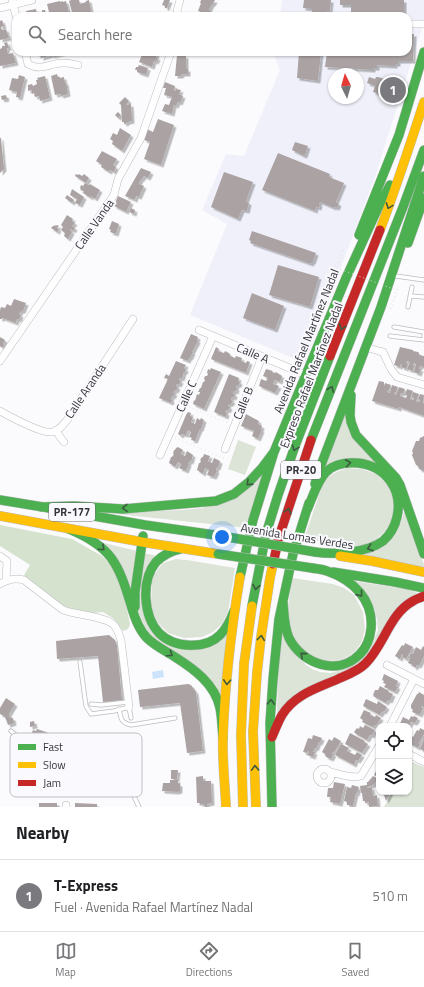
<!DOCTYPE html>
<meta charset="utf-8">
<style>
body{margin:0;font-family:"Titillium Web",sans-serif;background:#f6f6f6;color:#202124}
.controls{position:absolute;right:12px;bottom:12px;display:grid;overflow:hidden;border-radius:8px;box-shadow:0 1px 3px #0004}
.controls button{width:36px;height:36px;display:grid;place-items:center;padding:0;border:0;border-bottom:1px solid #e0e0e0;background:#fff;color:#202124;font:20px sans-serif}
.compass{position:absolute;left:328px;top:68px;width:36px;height:36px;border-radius:50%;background:#fff;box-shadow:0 1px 3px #0004;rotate:355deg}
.you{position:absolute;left:222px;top:537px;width:14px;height:14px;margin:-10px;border:3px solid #fff;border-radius:50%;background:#1a73e8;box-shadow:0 0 0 6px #1a73e833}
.badge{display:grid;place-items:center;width:26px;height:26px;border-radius:50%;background:#7a7a7e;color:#fff;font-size:13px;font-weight:700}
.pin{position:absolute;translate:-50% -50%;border:2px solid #fff;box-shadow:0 1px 4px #0006}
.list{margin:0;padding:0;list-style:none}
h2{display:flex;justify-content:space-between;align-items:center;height:52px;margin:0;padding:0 16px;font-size:17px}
h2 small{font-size:13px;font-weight:400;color:#757577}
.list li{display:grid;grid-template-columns:26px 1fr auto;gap:12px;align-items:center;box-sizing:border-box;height:72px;padding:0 16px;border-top:1px solid #e0e0e0}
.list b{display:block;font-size:15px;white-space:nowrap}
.list p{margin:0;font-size:13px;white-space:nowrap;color:#757577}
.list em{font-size:13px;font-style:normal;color:#757577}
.icon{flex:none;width:22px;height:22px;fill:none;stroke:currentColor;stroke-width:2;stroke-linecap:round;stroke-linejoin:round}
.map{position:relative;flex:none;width:424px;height:807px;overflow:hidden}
.search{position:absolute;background:#fff;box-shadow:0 1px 3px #0004;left:12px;right:12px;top:12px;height:44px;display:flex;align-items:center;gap:10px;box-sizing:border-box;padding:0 14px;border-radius:12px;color:#757577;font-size:15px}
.sheet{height:124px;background:#fff}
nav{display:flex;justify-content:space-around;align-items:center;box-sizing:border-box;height:56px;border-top:1px solid #e0e0e0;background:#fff;font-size:11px;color:#757577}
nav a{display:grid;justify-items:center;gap:2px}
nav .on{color:#7a7a7e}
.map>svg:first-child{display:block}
</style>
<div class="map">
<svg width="424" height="807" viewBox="0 0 424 807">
<defs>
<filter id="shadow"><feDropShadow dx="2.5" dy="2.5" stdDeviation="0" flood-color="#0004"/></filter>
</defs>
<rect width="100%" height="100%" fill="#fbfbfd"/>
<path fill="#f0f0fa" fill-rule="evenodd" d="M282 0H424V22L375 177 305 363 190 315 227 224 202 210 226 154 244 156 280 70 273 52H408V16H280ZM334 74H358V98H334Z"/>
<path fill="#dce4d7" d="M344 411 381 467 369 462 322 470Z
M238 440 256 447 245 475 228 469Z
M347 468 362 469 376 474 388 485 393 498 394 512 391 526 372 543 356 547 304 539 323 483C330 474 336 472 347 468Z
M263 476 253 503 247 528 117 514V512L182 510 203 508Z
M405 508 417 548 424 564V568L356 555 389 542 397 532 402 519Z
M100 542 137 551 132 600Z
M144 553 157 556 145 619 152 633 170 645 227 636 222 702 148 635 138 611Z
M176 559 187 560 235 568 228 612 222 624 213 632 202 637 184 638 168 633 157 622 151 609 152 577 163 563Z
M292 578 333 584 344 588 354 595 363 612 365 629 362 641 357 649 349 656 339 660 324 661 310 656 293 641 287 614Z
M352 581 407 589 418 593 410 597 402 602 393 614 367 659 277 716 278 669 282 621 305 664 312 669 320 672 330 673 341 670 371 647 378 630 377 620 375 610Z
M410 761 424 767V807H384L392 792H409V763Z"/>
<path fill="#d5e2cd" d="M0 525 72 539 102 556 112 566 125 600 130 624 128 629 123 631 114 619 103 612 93 613 76 611 62 605 23 577 30 565 0 546Z"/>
<path fill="#cce3fb" d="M163 670 164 677 153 679 152 672Z"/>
<path fill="#aba3a3" filter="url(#shadow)" d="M71 0H79L80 4 86 2V1L89 0 92 15 87 16H73L69 1Z
M164 0H170L167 8H165V6L162 5Z
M201 0H215L213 4H212L209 10 211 11 210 15 198 11 201 3H200Z
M304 0H331L330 11H326V14L312 12V9L303 8Z
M340 0H404V13L351 12V5H340Z
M60 1V2L63 1V2L66 1 70 16H50L47 4Z
M36 9 37 14 42 12V10H45L47 16H27L26 11Z
M2 20 4 26 1 27 2 30 6 29 9 38 0 40V21Z
M408 34H414L413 61H398V64H395V66L377 65V68H373V70L325 67 327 52H408Z
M7 42 9 48H7L8 54 13 53 16 63 0 66V49L2 48V46H5L4 43Z
M37 52H63L64 53 52 56V55L41 58V55L38 56Z
M143 52H156L155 53 157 54 156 57 158 58 156 62 154 61 152 67 139 62Z
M299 52H321L318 81 297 78Z
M177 55 186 56V69H188V74H182L181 76H175Z
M139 65 148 68 146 75 137 72V70H135L136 67H138Z
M57 74 58 77H60V78L64 77 65 83 66 82 68 94 61 96 60 93V94L55 95 51 76Z
M19 75 25 77 20 98 16 97 17 92 9 90 12 78 18 79Z
M45 76 50 98 40 101 39 96 35 97 34 93 32 94V90L28 91V85L32 84 33 86 37 84 36 80H38L37 78Z
M369 77 375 79 376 77H378L405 85 400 100 373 92 375 86 367 83Z
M165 82 175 86 174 90 175 91 176 89 181 90 179 94 183 96 180 103 178 102 176 106 174 105 172 114 162 111 165 104 169 105 172 97 164 95 166 88H163Z
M6 95 7 99 2 100 1 96Z
M125 97 129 101 126 105 131 104 132 121 127 122V123L124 124V122H122L121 105 119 103Z
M118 112 121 115 118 118 115 115Z
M158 119 174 125 161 165 144 159 150 142 144 140 147 129 153 132Z
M120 128 131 135 122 151 112 144 113 141 110 139 113 133 117 135Z
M0 138H1L4 169 0 173Z
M295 142 308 146 305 155 304 156 292 150Z
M102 151 117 159 113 165 116 167 114 172 110 170 109 172 101 167 102 165 96 161Z
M278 153 330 174 329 177 344 183 336 202 339 204 337 208 334 207V208L320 202 319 204H320L319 208 316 207 315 211 262 190Z
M141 168 151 172 148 178 144 176 142 179H141L139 184 144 186 139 197 136 196 135 200 125 196Z
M224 172 253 182 246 201 249 203 247 211 242 210 238 219 211 207Z
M76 174 78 175 79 174 82 176 84 174 89 178 86 183 75 176Z
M85 183 89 185 90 184 100 190 95 199 91 196V198L83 193 84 191 80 190 81 189 80 188 81 185 83 186Z
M72 189 84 197 80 205 75 203 77 199 70 195Z
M67 195 74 200 72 203 65 198Z
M118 196 131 202 126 212 114 206Z
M131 208 135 210 134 214 129 212Z
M67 215 73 219 72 221 75 223 72 226 75 228 73 231 71 229 70 230 72 232 68 239 64 236 65 233 61 230 63 227 61 225Z
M112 221 119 224 116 234 110 232 111 230 109 229Z
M55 225 56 226 57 225 59 226 57 228 59 229 57 232 51 228 53 226H54Z
M252 231 316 253 313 262H312L311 264 250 243 251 241 249 240Z
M278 265 319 277 310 307 269 295Z
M252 293 284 306 275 330 243 318Z
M14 299 26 303 23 311H21L19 314 21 315 19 320 17 319 16 323 2 318V319H0V310L1 307 5 308 7 304 11 306Z
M191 334 198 337 197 340 198 341 192 352H193L190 358H189L188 361 180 358Z
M0 337 5 340 3 344 4 345 2 348 0 346Z
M216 347 219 349 218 351 224 353 225 351 227 352 230 354V356L235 358 236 356 242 358 241 361 246 363 247 361 250 362 246 373 211 359Z
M400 347 413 350V351L418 352 419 353V355L424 356V367L420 366 419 369H421L419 374 414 372 416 364 414 363 413 365 414 366 413 371 407 369 410 362 407 361 406 363 408 364 406 369 401 367 402 364H401L400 367 394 365Z
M176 361 186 365 184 368 186 369 185 372H184L182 379 180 378 179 380 181 381 179 385 177 384 176 386 178 387 176 391 175 390 173 393H175L173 397 172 396 171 399 172 400 171 403 159 398 168 379 164 378 166 374 169 376Z
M211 368 221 372 204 409 193 404 194 400 195 401 197 394 199 395 200 392H198L200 388H201L203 382H204L205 380 204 379 205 376H207L208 374 207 373 208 369 210 370Z
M266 369 273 371 272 372 275 373 276 372 282 376 280 382 275 380 273 384 279 386 275 393 259 386 261 379 266 381 268 378 263 376Z
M229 374 239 378 238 381 240 382 239 385H237L236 388H237L236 392 234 391 233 394H235L234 398 232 397 231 400 233 401 231 404H229L228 406 230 407 228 411 227 410 225 412 227 413 226 417 214 412Z
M379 381 384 382V385L385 386V383L391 385 389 390H388L387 392 390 393 392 385 398 387 396 392H394V394L396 395 399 387 405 389 403 394 401 393 400 396 406 398 407 395H405L407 389 413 391 410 399 413 400 414 398 412 397 413 392 419 394 416 401 419 402 420 400 418 399 420 394 424 395 423 403 424 404V416L399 407V409L372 401Z
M188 412 191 413 190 416 193 417 191 422 195 424 197 418 200 420 201 418 204 420 201 429H200L195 441 191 440 192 438 189 437 191 432 188 430 186 435 182 434 181 436 178 434 186 415Z
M246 414 259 421 258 424 262 426 261 430H262L258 439 252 436 254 431 241 426Z
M424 436V471L419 469 418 466 416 465 412 455 413 453 412 451 416 441H419L420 438Z
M178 447 183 450 181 454 185 456 187 451 193 455 191 462 190 461 188 464H189L186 471 179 468 181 464 178 462 175 467 169 463 171 457H172L174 454H173L174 450H175L176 448Z
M204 454 210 456 208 461 212 463 214 458 220 461 218 468 217 467 216 470 217 471 214 477 207 475 209 470 205 468 203 474 197 470 199 463H200L201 461 200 460 202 457H203Z
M109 635 115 640 117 646 122 700 103 702 98 656 57 659 56 641Z
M405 643 413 647 406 659 402 657 403 655 402 654 400 659 395 656 402 645 404 646Z
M423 646 424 647V656L419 666 417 665 415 668 413 666V665L408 663 410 658H409L411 653 413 654 416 647 421 650Z
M384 674 398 681 396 686 398 687 395 692 384 687 386 684 383 683 384 681 382 680Z
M188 684 191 685 196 692 203 751 187 753 180 703 140 707 138 690Z
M380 686 389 691 388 692 393 694 390 701 388 700 386 703 373 696 374 695H373L375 690H378Z
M419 692 424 695V707L422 706 421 707 423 708 420 715 412 712 413 710 411 708V705L417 694H418Z
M6 698 15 704 9 714 10 718H13L14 723 8 725 5 717 0 714V708Z
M366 699 377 704 378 701 387 707 384 712 383 711 380 715 363 706Z
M364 710 371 713 370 715 375 717 376 715 381 718 376 726 375 725 373 727 362 722 363 720 360 718Z
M411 716 413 717 414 716 418 718 415 723 411 722 409 726H399L403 717 409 720Z
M34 721 35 726 30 727V722Z
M365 725 375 730 372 736 370 735 367 740 356 734 354 732 357 728 359 729 360 726 363 728Z
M420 728 424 730V734L419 743 420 744 418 748 409 743V739L411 736 413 737 417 730 419 731Z
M37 729 49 733 44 747 39 746 42 739 31 735 33 730 36 731Z
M350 733 365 741 364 742 368 744 362 753 345 744Z
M313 735 322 738 320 743 319 742 316 749 315 748 313 752H315L313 757 307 755 309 752 308 751 307 753 303 752 308 738 312 739Z
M334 737 341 741 335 751H334L332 754H334L331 759 326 757 325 754 322 752 329 739 332 741Z
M424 739V751L420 749Z
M341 744 349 748 347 751 355 755 357 752 362 755 358 761 356 760 354 765 335 755Z
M377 769 379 771V778L374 775Z
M171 770H178L177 779H171Z
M203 776V781H211L212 803 207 804V807H205L204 804H200V803H197L196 777Z
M373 776 379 779 373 785 366 788 372 787 373 796 377 795 378 806 369 807V802L365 803V801H363L362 793H361L360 786 367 785V782H368Z
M170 780H178V784H180V791H178V792L162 791 163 783H170Z
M334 782 345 784 340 804 330 802 331 797H327L328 788H333Z
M352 785 359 787 357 794 356 793 353 806 347 805V802L344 801 347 787 351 788Z
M386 792H391L386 801 384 795Z
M39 803H57V807H39Z
M75 803 97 804V807H75Z"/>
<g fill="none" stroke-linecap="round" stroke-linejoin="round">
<defs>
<path id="lane" d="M396 276 424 280
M410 296 424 297
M408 307 412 287
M394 327 424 332
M390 336 424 340V335
M80 662 86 706 91 714 114 711 129 707 131 718
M91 704 101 705 128 702
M119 709C121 719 121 723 131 725L175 718
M11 731 19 738 18 748V753L20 757 27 763 48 766 70 760 99 751 112 756 119 765 132 792 139 807
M59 763C50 748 56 751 59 737"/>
<path id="street" d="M12 0 16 16
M0 8 32 0
M178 16 177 11 180 0
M408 24H424
M25 52 28 64C42 72 51 62 64 63 69 63 73 64 78 65
M199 330 306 375
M365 347 379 351 383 352 391 369 397 377 424 385
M0 361 114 195 118 179 141 138 171 52
M0 411C11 417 41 434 52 432 59 431 63 425 67 420L133 319
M56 430 60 437 64 442
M225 449 262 357
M160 455 213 336
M0 556 7 561 6 581
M0 584C9 579 15 578 24 580L63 610C76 615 105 616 114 625 118 630 119 634 121 640L129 707
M387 665 424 684
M390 726 414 679
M409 754 424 762
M317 776a7 7 0 1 1 14 0a7 7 0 1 1-14 0Z
M330 772C340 774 351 779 361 776L379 746
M66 807V805"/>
<path id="fast" d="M359 235 399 135 424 52
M408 243 424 198
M346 278 378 208 390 185
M381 307 424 176
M351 395 350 415 351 422 356 435 396 478 400 485 424 554
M311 440 403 207 424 150
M315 484 318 473 381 307
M0 500 49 508
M41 507 74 506 123 509 216 501 234 494 249 482 262 468 274 452
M307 510C312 499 317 481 326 472 334 464 347 462 358 463 386 466 403 490 397 517 395 526 390 535 383 541 367 553 334 555 315 552
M77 513 145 525 222 536
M69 529C112 547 118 563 131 605 134 616 139 630 147 638 155 646 166 651 175 657 194 669 215 684 220 708 222 718 222 728 223 738
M180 549C171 551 163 555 156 562 141 580 143 616 159 633 174 648 205 650 220 635 227 628 231 619 234 611
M333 572 395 582 424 588
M240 577 253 520 274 452 346 278
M283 602C284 614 284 627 289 638 302 664 338 677 360 654 366 648 370 638 371 629 374 600 353 580 327 571 322 569 317 569 312 568
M252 606 266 534 278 495 295 446 330 356
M135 607V592L143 536
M272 807 270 723 273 679 279 619 293 554 309 503"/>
<path id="slow" d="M380 230C396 188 410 145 424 102
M0 516 142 542 218 554
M340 556 372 561 424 572
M226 807C225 784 222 760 223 736 225 682 231 631 240 577
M243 807 241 735 244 664 252 606
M256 807 253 732 257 673 261 637 270 578 273 564"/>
<path id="jam" d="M330 356 380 230
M273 564 279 537 311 440
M272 737C275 730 278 722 282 715 295 694 318 688 338 679 347 675 358 671 365 664 384 646 389 614 413 601 416 599 420 598 424 596"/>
</defs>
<use href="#lane" stroke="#bcbcbf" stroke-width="5"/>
<use href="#street" stroke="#bcbcbf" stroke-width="8"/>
<use href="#fast" stroke="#bcbcbf" stroke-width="10"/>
<use href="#slow" stroke="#bcbcbf" stroke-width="10"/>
<use href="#jam" stroke="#bcbcbf" stroke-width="10"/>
<path stroke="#e2e2e4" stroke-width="1" stroke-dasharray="1 3" stroke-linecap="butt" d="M342 249H344L336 271 334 270Z
M398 286 399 287 391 309H389Z
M189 407 228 423
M175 438 226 459"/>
<use href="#lane" stroke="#fefeff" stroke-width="3.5"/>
<use href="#street" stroke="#fefeff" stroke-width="7"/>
<use href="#fast" stroke="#4caf50" stroke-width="9"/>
<use href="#slow" stroke="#ffc107" stroke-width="9"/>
<use href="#jam" stroke="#c62828" stroke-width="9"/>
<defs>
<path id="fast-bridge" d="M222 536 315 552
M218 554 312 568"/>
</defs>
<use href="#fast-bridge" stroke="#bcbcbf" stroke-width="10" stroke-linecap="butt"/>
<path stroke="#e2e2e4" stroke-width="1" stroke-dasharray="1 3" stroke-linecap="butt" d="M337 268 396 290"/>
<use href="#fast-bridge" stroke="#4caf50" stroke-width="9"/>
</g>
<defs><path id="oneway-chevron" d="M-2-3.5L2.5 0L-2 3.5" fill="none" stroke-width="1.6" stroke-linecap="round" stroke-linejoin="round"/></defs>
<g stroke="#3c5a40">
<use href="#oneway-chevron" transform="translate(389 206) rotate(111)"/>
<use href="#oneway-chevron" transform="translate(342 327) rotate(111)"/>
<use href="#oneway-chevron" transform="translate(331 389) rotate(-68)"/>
<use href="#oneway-chevron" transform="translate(295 448) rotate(110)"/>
<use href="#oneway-chevron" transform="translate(348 463) rotate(-7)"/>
<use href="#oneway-chevron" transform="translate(249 483) rotate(136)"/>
<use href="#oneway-chevron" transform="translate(125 508) rotate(178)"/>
<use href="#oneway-chevron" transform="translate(288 511) rotate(-72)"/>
<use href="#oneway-chevron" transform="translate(102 548) rotate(42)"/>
<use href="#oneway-chevron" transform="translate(370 548) rotate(161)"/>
<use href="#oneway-chevron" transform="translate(256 587) rotate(101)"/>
<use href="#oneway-chevron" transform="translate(360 594) rotate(51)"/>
<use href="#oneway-chevron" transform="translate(261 638) rotate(-83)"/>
<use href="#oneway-chevron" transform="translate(170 654) rotate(34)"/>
<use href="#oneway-chevron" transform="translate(303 655) rotate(-140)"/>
<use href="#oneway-chevron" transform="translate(227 682) rotate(93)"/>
<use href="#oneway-chevron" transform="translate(271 702) rotate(-87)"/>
<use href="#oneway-chevron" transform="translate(255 768) rotate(-92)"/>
</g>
<g text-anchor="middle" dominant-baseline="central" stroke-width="4" stroke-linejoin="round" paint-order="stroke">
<g fill="#fafafe" stroke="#707074" stroke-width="1">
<rect x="281" y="461" width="40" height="18" rx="3"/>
<rect x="49" y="503" width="46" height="18" rx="3"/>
</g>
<g font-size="11" font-weight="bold" fill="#353539">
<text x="301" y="470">PR-20</text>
<text x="72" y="512">PR-177</text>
</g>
<g font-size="12" fill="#353539" stroke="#fafafe">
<text transform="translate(94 224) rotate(-55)">Calle Vanda</text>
<text transform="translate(306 341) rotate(-68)">Avenida Rafael Martínez Nadal</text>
<text transform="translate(253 353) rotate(23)">Calle A</text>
<text transform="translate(311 375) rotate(-69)">Expreso Rafael Martínez Nadal</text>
<text transform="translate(85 391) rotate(-56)">Calle Aranda</text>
<text transform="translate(186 396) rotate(-66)">Calle C</text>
<text transform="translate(243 403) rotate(-68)">Calle B</text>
<text transform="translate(297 536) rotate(9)">Avenida Lomas Verdes</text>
</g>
</g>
<rect x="10" y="733" width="132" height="64" rx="6" fill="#fafafe" stroke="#bfbfc3" stroke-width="1"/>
<rect x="18" y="744" width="18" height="6" fill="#4caf50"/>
<rect x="18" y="762" width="18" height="6" fill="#ffc107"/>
<rect x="18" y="780" width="18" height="6" fill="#c62828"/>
<g font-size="11" fill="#353539">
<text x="43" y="751">Fast</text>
<text x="43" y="769">Slow</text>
<text x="43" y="787">Jam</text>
</g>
</svg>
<div class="controls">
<button><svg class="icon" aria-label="locate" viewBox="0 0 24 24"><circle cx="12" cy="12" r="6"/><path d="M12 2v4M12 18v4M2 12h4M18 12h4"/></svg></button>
<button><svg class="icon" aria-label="layers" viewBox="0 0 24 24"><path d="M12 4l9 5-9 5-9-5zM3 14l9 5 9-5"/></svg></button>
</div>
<svg class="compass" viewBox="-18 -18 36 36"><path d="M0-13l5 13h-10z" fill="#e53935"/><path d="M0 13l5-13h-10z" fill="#757577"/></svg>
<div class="you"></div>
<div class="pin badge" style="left:393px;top:90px">1</div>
<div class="search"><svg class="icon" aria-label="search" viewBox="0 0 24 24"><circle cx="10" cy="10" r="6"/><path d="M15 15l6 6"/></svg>Search here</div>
</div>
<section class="sheet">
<h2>Nearby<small></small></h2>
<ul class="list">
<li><span class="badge">1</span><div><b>T-Express</b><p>Fuel · Avenida Rafael Martínez Nadal</p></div><em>510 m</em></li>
</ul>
</section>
<nav>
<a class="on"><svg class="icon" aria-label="map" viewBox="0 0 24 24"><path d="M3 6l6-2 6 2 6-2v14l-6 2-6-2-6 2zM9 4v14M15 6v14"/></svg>Map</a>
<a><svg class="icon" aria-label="directions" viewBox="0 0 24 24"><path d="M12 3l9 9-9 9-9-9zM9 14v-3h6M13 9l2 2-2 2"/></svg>Directions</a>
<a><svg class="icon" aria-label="saved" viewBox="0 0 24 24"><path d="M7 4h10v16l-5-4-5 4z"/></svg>Saved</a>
</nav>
